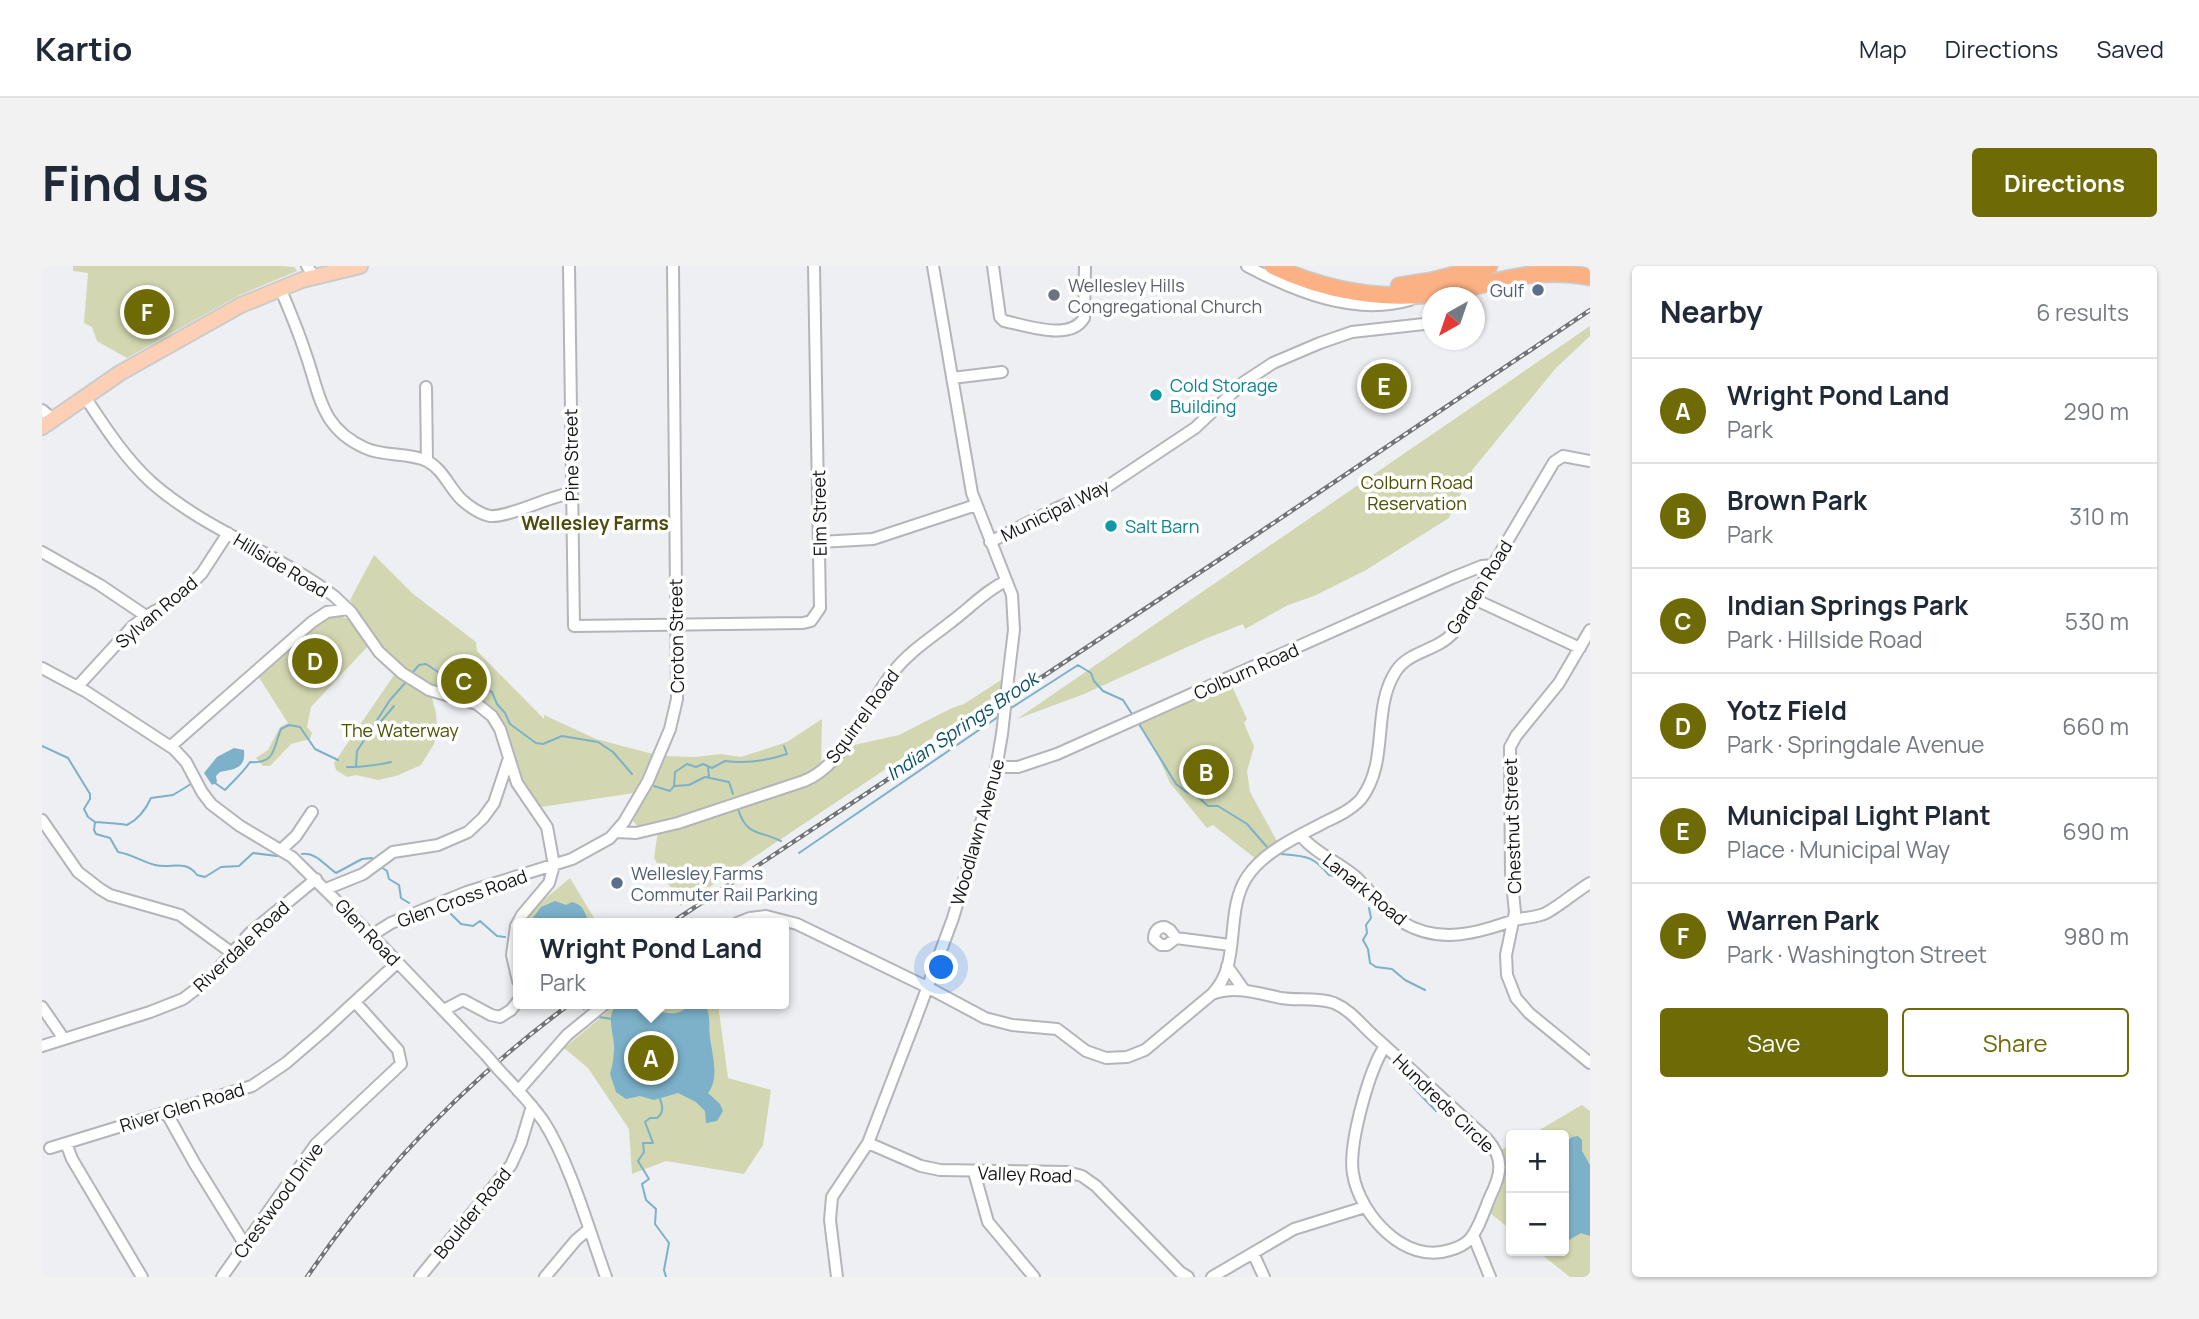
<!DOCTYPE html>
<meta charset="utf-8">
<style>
body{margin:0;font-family:Manrope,sans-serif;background:#f2f2f3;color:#1f2937}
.controls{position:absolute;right:21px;bottom:21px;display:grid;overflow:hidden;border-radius:7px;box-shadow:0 2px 5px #0004}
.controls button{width:63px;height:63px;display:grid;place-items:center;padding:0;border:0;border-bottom:2px solid #e0e1e3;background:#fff;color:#1f2937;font:35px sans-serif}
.compass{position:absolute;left:1380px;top:21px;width:63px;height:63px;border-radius:50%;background:#fff;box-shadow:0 2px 5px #0004;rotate:220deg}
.you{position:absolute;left:900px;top:702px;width:24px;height:24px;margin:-18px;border:5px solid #fff;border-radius:50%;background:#1a73e8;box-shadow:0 0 0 10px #1a73e833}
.badge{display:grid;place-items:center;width:46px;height:46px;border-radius:50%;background:#6e6a06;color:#fff;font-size:23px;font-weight:700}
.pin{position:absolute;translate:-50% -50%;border:4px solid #fff;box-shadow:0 2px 7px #0006}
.popup{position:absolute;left:471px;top:652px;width:276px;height:91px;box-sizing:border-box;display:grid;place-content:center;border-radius:7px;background:#fff;filter:drop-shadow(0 2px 5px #0005);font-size:23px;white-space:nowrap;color:#747a83}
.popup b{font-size:26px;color:#1f2937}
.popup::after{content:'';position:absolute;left:50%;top:100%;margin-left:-14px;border:14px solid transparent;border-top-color:#fff}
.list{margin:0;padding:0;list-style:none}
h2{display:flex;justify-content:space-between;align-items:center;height:91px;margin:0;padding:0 28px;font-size:30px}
h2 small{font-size:23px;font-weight:400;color:#747a83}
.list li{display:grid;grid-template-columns:46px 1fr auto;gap:21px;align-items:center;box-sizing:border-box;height:105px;padding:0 28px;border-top:2px solid #e0e1e3}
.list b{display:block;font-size:26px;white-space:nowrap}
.list p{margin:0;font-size:23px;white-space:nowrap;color:#747a83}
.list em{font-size:23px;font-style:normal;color:#747a83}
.actions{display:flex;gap:14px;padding:21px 28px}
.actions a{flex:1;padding:16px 0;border:2px solid #6e6a06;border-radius:7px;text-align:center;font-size:24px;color:#6e6a06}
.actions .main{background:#6e6a06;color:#fff}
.map{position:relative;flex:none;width:1548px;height:1011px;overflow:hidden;border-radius:7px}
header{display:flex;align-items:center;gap:42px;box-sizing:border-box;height:98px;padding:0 35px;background:#fff;border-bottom:2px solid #e0e1e3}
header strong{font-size:33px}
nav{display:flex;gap:38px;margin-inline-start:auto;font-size:24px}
.intro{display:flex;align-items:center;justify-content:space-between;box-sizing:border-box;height:168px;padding:0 42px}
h1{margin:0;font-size:49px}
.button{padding:18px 32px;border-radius:7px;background:#6e6a06;color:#fff;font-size:24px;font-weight:700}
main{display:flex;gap:42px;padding:0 42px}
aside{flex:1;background:#fff;border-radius:7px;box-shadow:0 2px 5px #0004}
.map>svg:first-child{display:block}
</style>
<header>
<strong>Kartio</strong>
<nav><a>Map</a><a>Directions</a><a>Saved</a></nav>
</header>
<div class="intro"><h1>Find us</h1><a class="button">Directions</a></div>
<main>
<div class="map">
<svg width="1548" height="1011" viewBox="0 0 1548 1011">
<rect width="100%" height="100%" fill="#edeff3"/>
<path fill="#d2d7b1" d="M31 0H241L252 1 255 5 198 29 85 92 55 75 50 61 42 57 46 7 31 5Z
M1548 60V70L1514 102 1431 203 1407 252 1324 304 1272 330 1246 339 1203 363 1201 358 1163 373 1042 428 975 453Z
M332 289 370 327 434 376 435 385 502 453V449L554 473 611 488 592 527 499 541 481 515 465 464 453 446 432 430 388 419 359 401 339 381 308 334Z
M294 349 307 353 326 380 269 441 265 461 270 467 268 473 249 478 228 500H221L214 492 226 484 238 461 246 457 216 410 283 352Z
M352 409 390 432 394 447 395 464 392 478 379 499 354 510 336 514 314 509 305 511 294 504 292 497Z
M959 414V426L639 640 612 592 616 565 779 510 804 489 812 479 857 469 910 442 922 438Z
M1189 418 1205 453 1202 457 1212 481 1205 505 1208 526 1236 577 1214 593 1171 559 1165 562 1128 517 1112 480 1097 458Z
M780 453 779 501 763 509 632 553 597 562 591 555 623 490 653 491 679 488 699 491 745 476Z
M528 612 555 657H480L493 641Z
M575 738H676L686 812 729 824 721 879 702 908 624 895 590 908 587 863 546 802 522 782Z
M1540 839 1548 845V1011H1528L1495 985H1522V869H1489Z
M1469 878V964L1448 947C1459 926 1468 907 1459 884Z"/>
<path fill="#7cb1c9" d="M192 482 202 484C204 503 192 503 178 506L174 510 175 516 170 519 162 507 175 491Z
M513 635 524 639 530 636C543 639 542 648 548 657H487L499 641Z
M578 738C584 738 595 736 601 738 615 745 636 755 647 738H662C670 749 666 759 668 771 670 789 678 812 666 827L678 838 681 845 675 855 664 857 663 845 654 836 636 827 612 834 598 830 584 833 574 826 568 808C571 798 572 790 572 780 572 766 562 746 578 738Z
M1536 870 1540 874V885L1548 899V970L1539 967 1522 977V878L1530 871Z"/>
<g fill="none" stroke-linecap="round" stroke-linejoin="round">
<path stroke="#7cb1c9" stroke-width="2" d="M371 406 377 399 384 398 413 417 430 418 450 426 455 438 463 447 468 458 494 477 501 478 520 470 556 476 571 486 590 508
M966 444 1036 399 1049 407 1052 415 1061 425 1081 434 1090 448
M1097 458 1134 518 1143 525 1155 530 1166 540H1176L1205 558 1225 581
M330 466 352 440
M0 480 26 492 48 528V533L42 543 46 551 53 556 52 564 54 568 68 572 76 586C89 588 101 596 113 599 129 603 144 593 155 609L163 611 179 601 197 600 211 587 235 590
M666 500 667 512
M305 501H314L315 485 348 434 364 416
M314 501C326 500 337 499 349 496
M173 517 183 524C191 515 201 507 208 496 234 498 231 482 239 463L247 459 258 461 273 483 296 494
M612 520 628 525 632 520 647 519 663 511 687 516 691 528
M632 520 633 506 645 498 654 501 661 498 670 502 683 495C705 498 724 495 745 488L742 480
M696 543C705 571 717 564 739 575
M53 556C64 557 74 557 85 559 97 553 104 543 109 532L131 529 149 518
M757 587 956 451
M260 588C275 586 283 600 294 607L320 593 330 592
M1239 588C1263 590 1270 589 1287 609 1301 611 1309 617 1318 628
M339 601 345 605 347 613 357 619 359 632 367 637
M1327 642 1329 652 1324 659 1325 667 1321 674 1326 683 1328 697 1334 701 1350 703 1363 714 1383 724
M409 648 419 658 431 660 438 655 455 670 463 671
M537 738 542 743
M557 751 570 753
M1360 806C1366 818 1384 834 1394 845
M618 833C621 840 622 847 615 852H608L603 856 611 877H601L602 886 596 895 607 913 600 918 604 934 614 943 613 958 627 977 622 1004 624 1011
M1427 872 1443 887 1450 889
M1467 889H1469"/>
<defs>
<path id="minor" d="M265 0 272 10
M527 0 532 360 761 357 769 355 778 342 772 0
M891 0 930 227 970 329 972 364 967 405
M951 0 958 51 962 55C984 59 1028 76 1042 52L1043 0
M1205 0C1254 26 1313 50 1368 34
M238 22C247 43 256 64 263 86 278 127 277 161 323 182 342 191 366 186 385 195 401 203 408 223 420 234 428 241 438 248 448 250 466 252 507 230 530 227
M910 112 960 106
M384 121 385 195
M43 131C63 161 82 191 109 216 163 264 235 287 292 330L309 346 337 386 360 407 387 424 435 438 450 450 458 463 475 517 505 561 512 599 507 617 480 649 474 660 470 689 476 715
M0 144 11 153
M778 276 831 273 934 239
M948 276 1013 243 1066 220 1153 162 1202 116 1231 97 1278 77 1310 66 1391 57
M0 286 58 319 104 350
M1432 333 1538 382
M1548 364 1517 417 1474 470 1468 481 1469 607 1473 646 1464 689 1465 709 1474 732 1487 747 1548 797
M0 402 43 425 132 483 144 496 160 526 169 538 198 560 250 591 342 682 444 789
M36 420 91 360 104 350 136 332 160 307 186 267
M129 480 270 356 285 346 306 343
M955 501H976L1015 488 1410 312 1440 300 1452 299
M0 554 36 606 58 623 68 629 138 649 190 687
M575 566 594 567 636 557 762 515C803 499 825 438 852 405 868 385 889 372 909 356 928 342 943 325 964 315
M1259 570C1274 588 1297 596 1314 611 1330 626 1341 645 1360 656 1398 679 1434 667 1473 654 1483 651 1494 652 1504 647 1519 639 1533 626 1548 617
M240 583 254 570 270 546
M284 623 321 608 351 586 396 579 426 566 441 552 452 537 466 495
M695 657 708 652 724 650 755 658 885 721 943 752 970 759 1015 763 1044 785 1064 792 1085 791 1103 784 1170 728C1193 719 1215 727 1239 732 1256 735 1275 731 1292 737 1309 744 1320 760 1333 771 1371 805 1407 839 1445 873 1463 893 1459 909 1448 931 1442 945 1437 963 1427 974 1422 979 1415 982 1408 984 1363 999 1318 949 1311 908 1306 879 1327 804 1343 780
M330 669 349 657 425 626 530 593 568 572 582 556 606 515 628 463 635 433 631 0
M1134 672 1128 664 1123 661C1115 661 1112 666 1112 673L1119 679H1125L1134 672 1188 679
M1185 700 1202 724
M1171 727C1200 697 1182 646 1205 611 1222 585 1257 570 1283 556 1296 550 1309 544 1319 533 1348 495 1329 443 1354 405 1367 385 1395 385 1411 367L1512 196 1521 190 1548 195
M0 741 22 773
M402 744 421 734 449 749 458 751 469 744 476 735
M0 780 108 746 141 733 165 715 208 667 274 613
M456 803C472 820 489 837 502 856 528 897 547 964 564 1011
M476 825 525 769 563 738
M124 846 153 898 203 979
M24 877 30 893 100 1011
M826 877 879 900 898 904 1025 906 1040 910 1054 920 1138 1006 1146 1011
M8 882 210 820 244 797 280 766 356 696
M932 906 946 956 992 1011
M1431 969 1448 1011
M1211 987 1222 1011
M180 1011 274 878 359 798 356 784 313 736
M378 1011 469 899 479 877 490 840
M503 1011 534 974 547 963
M795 1011 788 954 790 931 826 877 874 752 911 652 953 509 960 468
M1170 1011 1252 963 1323 941"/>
<path id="major" d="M0 161 78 107 199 39 260 14 318 0"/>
<path id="highway" d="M1231 0C1283 25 1342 35 1399 27 1456 18 1486 0 1548 11
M1357 20 1389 15 1447 0"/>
</defs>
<use href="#minor" stroke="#b3b5b9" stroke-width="14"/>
<use href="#major" stroke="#cbcbcc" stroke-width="18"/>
<use href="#highway" stroke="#cbcbcc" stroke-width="19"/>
<use href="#minor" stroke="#fff" stroke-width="10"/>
<use href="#major" stroke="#fdd0b5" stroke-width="14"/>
<use href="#highway" stroke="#fbb183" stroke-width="16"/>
<defs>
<path id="rail" d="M629 657 1178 293 1548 44
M265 1011C337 905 425 814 528 738"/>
</defs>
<use href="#rail" stroke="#727376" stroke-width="4.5"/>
<use href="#rail" stroke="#fff" stroke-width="2" stroke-dasharray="5" stroke-linecap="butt"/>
<defs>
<path id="minor-bridge" d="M960 468 967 405
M444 789 456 803"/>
</defs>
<use href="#minor-bridge" stroke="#b3b5b9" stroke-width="14" stroke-linecap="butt"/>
<use href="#minor-bridge" stroke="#fff" stroke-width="10"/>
</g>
<g fill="#5c6f8a" stroke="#fff" stroke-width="2.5">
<circle cx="1496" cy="24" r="7"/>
<circle cx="575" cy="617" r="7"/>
</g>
<circle fill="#6b7280" stroke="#fff" stroke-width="2.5" cx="1012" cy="29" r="7"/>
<g fill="#0f9aa8" stroke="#fff" stroke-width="2.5">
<circle cx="1114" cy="129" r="7"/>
<circle cx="1069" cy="260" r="7"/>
</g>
<g text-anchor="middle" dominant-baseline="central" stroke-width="7" stroke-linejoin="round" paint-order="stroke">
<g font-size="18" fill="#5b616d" stroke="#fff" text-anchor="start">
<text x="1026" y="19">Wellesley Hills<tspan x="1026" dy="21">Congregational Church</tspan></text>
</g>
<g font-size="18" fill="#4e5e75" stroke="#fff" text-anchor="end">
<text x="1482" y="24">Gulf</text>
<text x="589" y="607" text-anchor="start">Wellesley Farms<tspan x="589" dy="21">Commuter Rail Parking</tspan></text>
</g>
<g font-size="18" fill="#0d838f" stroke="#fff" text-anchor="start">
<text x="1128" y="119">Cold Storage<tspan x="1128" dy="21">Building</tspan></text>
<text x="1083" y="260">Salt Barn</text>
</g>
<g font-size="18" fill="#121315" stroke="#fff">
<text transform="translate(529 189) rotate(-91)">Pine Street</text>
<text transform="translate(1013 244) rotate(-26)">Municipal Way</text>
<text transform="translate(777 247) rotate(-91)">Elm Street</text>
<text transform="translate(239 299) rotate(31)">Hillside Road</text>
<text transform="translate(1437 321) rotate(-58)">Garden Road</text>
<text transform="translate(114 346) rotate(-40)">Sylvan Road</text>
<text transform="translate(634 370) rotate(-91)">Croton Street</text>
<text transform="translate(1204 405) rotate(-24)">Colburn Road</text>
<text transform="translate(820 450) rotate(-54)">Squirrel Road</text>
<text transform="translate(1470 560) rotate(-92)">Chestnut Street</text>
<text transform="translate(935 566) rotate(-74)">Woodlawn Avenue</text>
<text transform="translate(1323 623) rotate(39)">Lanark Road</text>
<text transform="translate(420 632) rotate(-20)">Glen Cross Road</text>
<text transform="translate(326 666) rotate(46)">Glen Road</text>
<text transform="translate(199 680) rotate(-43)">Riverdale Road</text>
<text transform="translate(1402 837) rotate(44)">Hundreds Circle</text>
<text transform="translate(140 841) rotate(-17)">River Glen Road</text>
<text transform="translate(983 908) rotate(2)">Valley Road</text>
<text transform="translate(236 934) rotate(-54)">Crestwood Drive</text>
<text transform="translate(430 947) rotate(-51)">Boulder Road</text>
</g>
<g font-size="18" fill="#4b5100" stroke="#fff">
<text x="1375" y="216">Colburn Road<tspan x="1375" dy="21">Reservation</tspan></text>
<text x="358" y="464">The Waterway</text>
</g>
<g font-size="19" font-weight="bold" fill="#4e4b0c" stroke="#fff">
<text x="553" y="257">Wellesley Farms</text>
</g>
<g font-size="19" font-style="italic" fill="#0a526b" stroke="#fff">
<text transform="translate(920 460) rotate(-34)">Indian Springs Brook</text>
</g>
</g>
</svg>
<div class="controls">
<button>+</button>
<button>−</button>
</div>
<svg class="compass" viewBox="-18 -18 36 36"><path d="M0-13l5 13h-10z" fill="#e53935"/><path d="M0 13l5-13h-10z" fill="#747a83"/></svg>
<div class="you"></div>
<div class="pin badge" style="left:609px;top:792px">A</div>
<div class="popup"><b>Wright Pond Land</b>Park</div>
<div class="pin badge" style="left:1164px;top:506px">B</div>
<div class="pin badge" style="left:422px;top:415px">C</div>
<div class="pin badge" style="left:273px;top:395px">D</div>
<div class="pin badge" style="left:1342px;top:120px">E</div>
<div class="pin badge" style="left:105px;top:46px">F</div>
</div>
<aside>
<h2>Nearby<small>6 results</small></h2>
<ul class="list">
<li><span class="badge">A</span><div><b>Wright Pond Land</b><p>Park</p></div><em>290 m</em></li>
<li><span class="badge">B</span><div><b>Brown Park</b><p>Park</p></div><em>310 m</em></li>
<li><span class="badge">C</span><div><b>Indian Springs Park</b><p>Park · Hillside Road</p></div><em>530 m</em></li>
<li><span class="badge">D</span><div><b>Yotz Field</b><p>Park · Springdale Avenue</p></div><em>660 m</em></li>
<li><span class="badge">E</span><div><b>Municipal Light Plant</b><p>Place · Municipal Way</p></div><em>690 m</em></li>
<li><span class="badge">F</span><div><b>Warren Park</b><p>Park · Washington Street</p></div><em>980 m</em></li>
</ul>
<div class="actions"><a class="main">Save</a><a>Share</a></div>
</aside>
</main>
